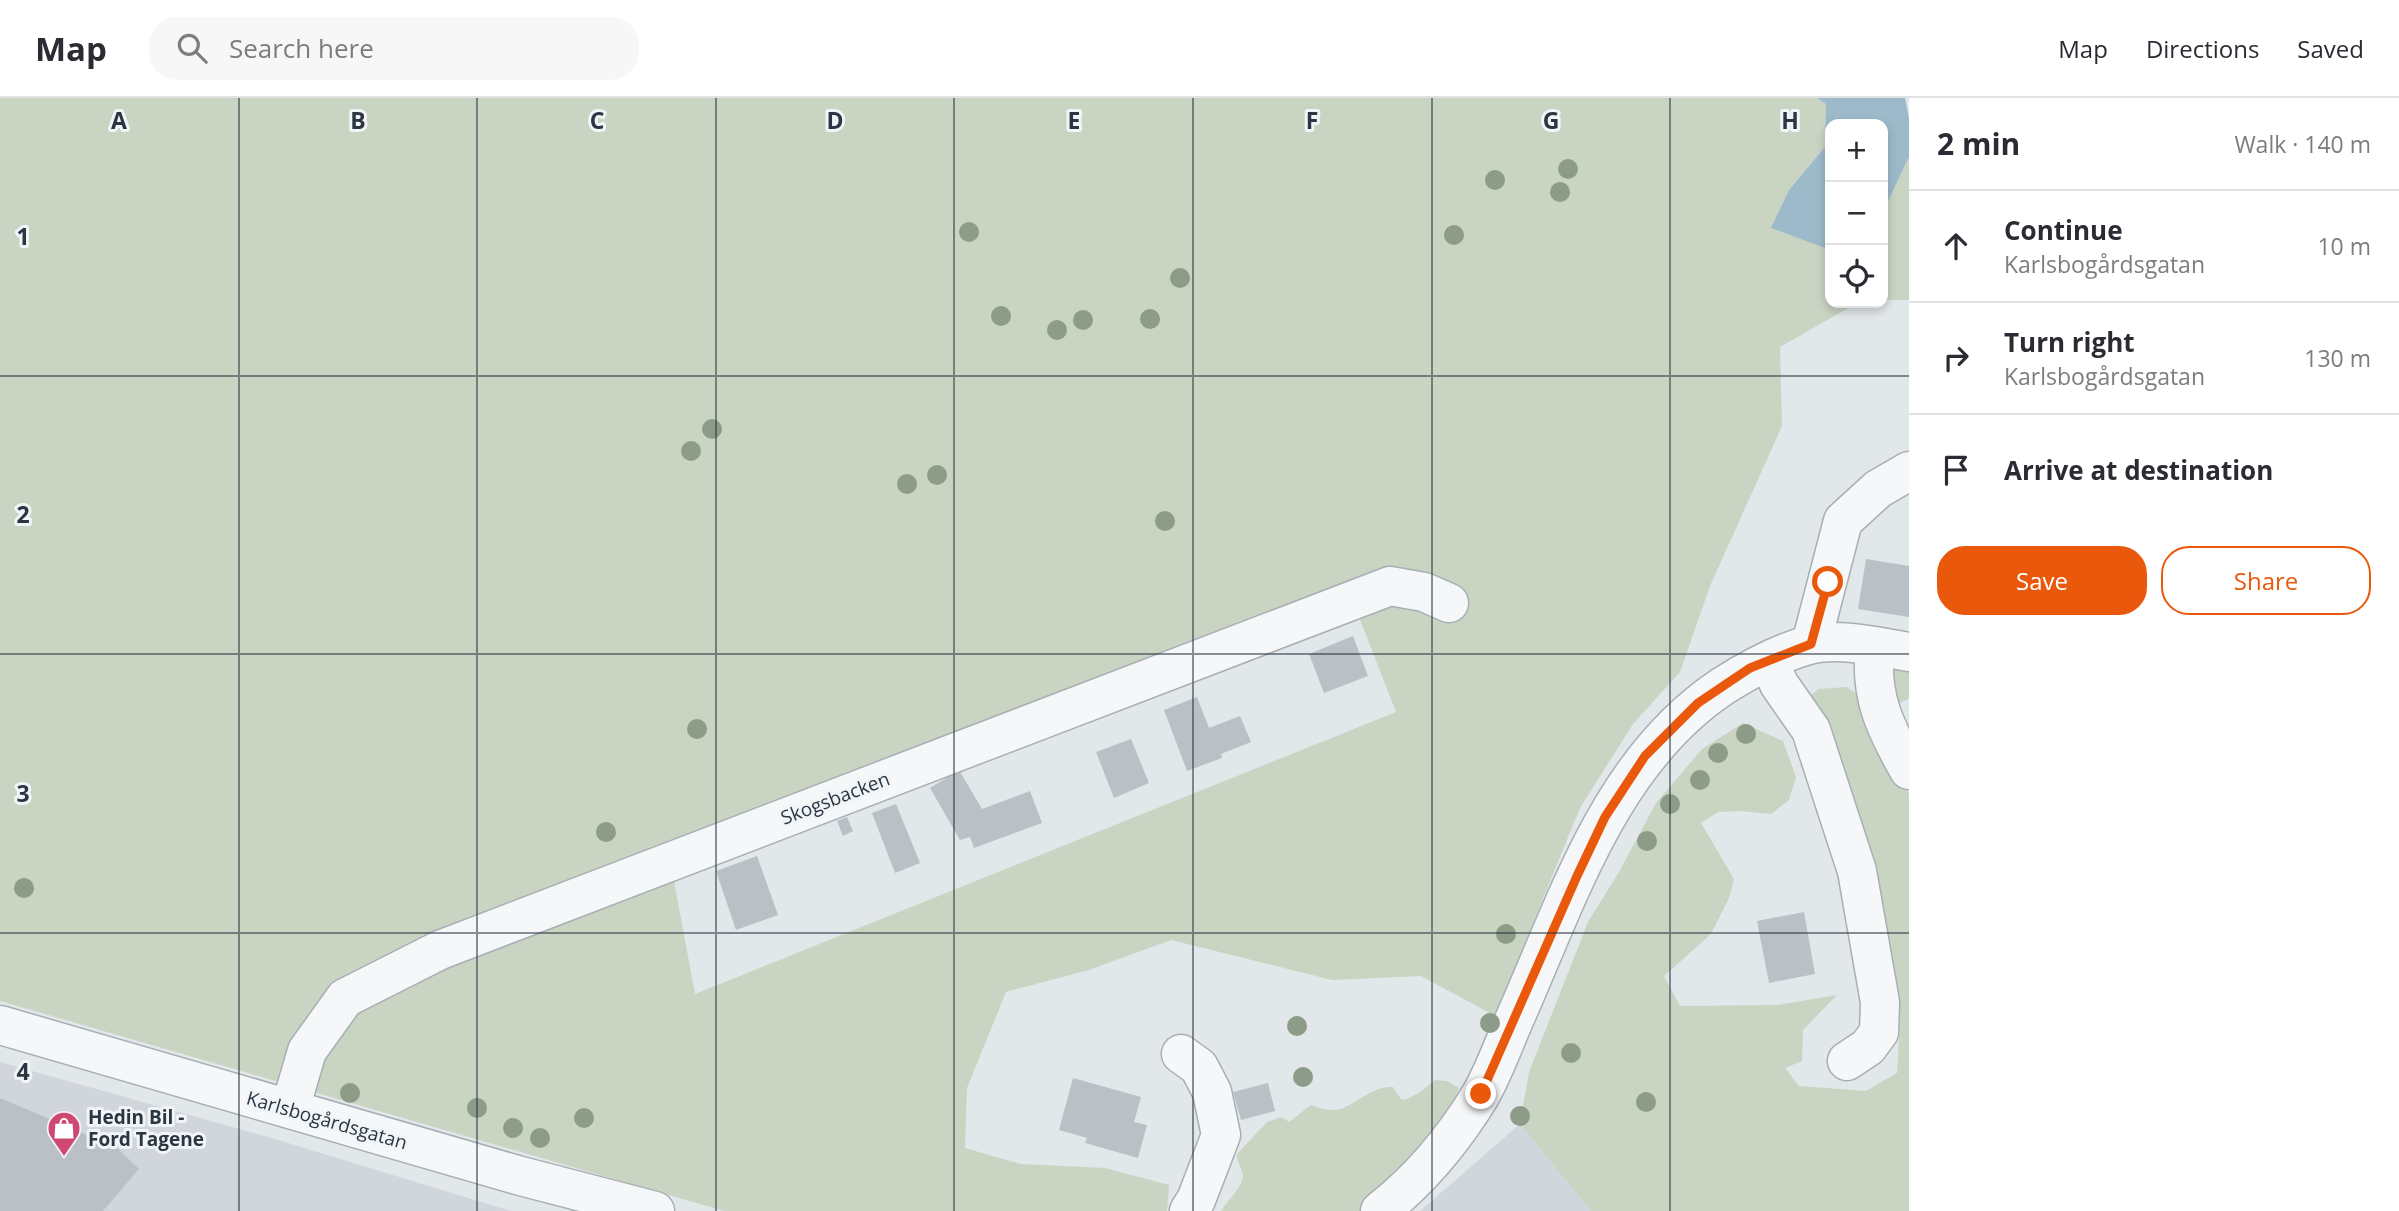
<!DOCTYPE html>
<meta charset="utf-8">
<style>
body{margin:0;font-family:"Open Sans",sans-serif;background:#f7f7f7;color:#2b2b33}
.controls{position:absolute;right:21px;top:21px;display:grid;overflow:hidden;border-radius:14px;box-shadow:0 4px 10px #0003}
.controls button{width:63px;height:63px;display:grid;place-items:center;padding:0;border:0;border-bottom:2px solid #e1e1e2;background:#fff;color:#2b2b33;font:35px sans-serif}
.stop{position:absolute;width:21px;height:21px;margin:-16px;border:5px solid #ea580c;border-radius:50%;background:#fff}
.stop.end{background:#ea580c;border-color:#fff;box-shadow:0 2px 7px #0008}
.list{margin:0;padding:0;list-style:none}
h2{display:flex;justify-content:space-between;align-items:center;height:91px;margin:0;padding:0 28px;font-size:30px}
h2 small{font-size:23px;font-weight:400;color:#7c7c81}
.list li{display:grid;grid-template-columns:46px 1fr auto;gap:21px;align-items:center;box-sizing:border-box;height:112px;padding:0 28px;border-top:2px solid #e1e1e2}
.list b{display:block;font-size:26px;white-space:nowrap}
.list p{margin:0;font-size:23px;white-space:nowrap;color:#7c7c81}
.list em{font-size:23px;font-style:normal;color:#7c7c81}
.actions{display:flex;gap:14px;padding:21px 28px}
.actions a{flex:1;padding:16px 0;border:2px solid #ea580c;border-radius:28px;text-align:center;font-size:24px;color:#ea580c}
.actions .main{background:#ea580c;color:#fff}
.icon{flex:none;width:38px;height:38px;fill:none;stroke:currentColor;stroke-width:2;stroke-linecap:round;stroke-linejoin:round}
.map{position:relative;flex:none;width:1909px;height:1113px;overflow:hidden}
header{display:flex;align-items:center;gap:42px;box-sizing:border-box;height:98px;padding:0 35px;background:#fff;border-bottom:2px solid #e1e1e2}
header strong{font-size:33px}
nav{display:flex;gap:38px;margin-inline-start:auto;font-size:24px}
.search{width:490px;height:63px;background:#f7f7f7;display:flex;align-items:center;gap:18px;box-sizing:border-box;padding:0 24px;border-radius:28px;color:#7c7c81;font-size:26px}
main{display:flex}
aside{flex:1;background:#fff}
.map>svg:first-child{display:block}
</style>
<header>
<strong>Map</strong>
<div class="search"><svg class="icon" aria-label="search" viewBox="0 0 24 24"><circle cx="10" cy="10" r="6"/><path d="M15 15l6 6"/></svg>Search here</div>
<nav><a>Map</a><a>Directions</a><a>Saved</a></nav>
</header>
<main>
<div class="map">
<svg width="1909" height="1113" viewBox="0 0 1909 1113">
<rect width="100%" height="100%" fill="#e2e7ea"/>
<path fill="#d0d6dc" d="M0 964 275 1041 511 1113H0Z
M1520 1026 1591 1113H1420Z"/>
<path fill="#cad4c3" fill-rule="evenodd" d="M0 0H1817L1826 6 1825 49 1789 92 1772 129 1830 152V205H1857L1780 249 1782 328 1710 488 1680 574 1633 626 1580 710 1495 918 1421 878 1332 882 1171 842 1089 872 1006 894 967 990 965 1050 1021 1066 1105 1070 1169 1087 1167 1113H724L0 903ZM1357 514 1396 614 695 896 672 772Z
M1909 59V202H1883V114Z
M1887 570 1909 571V601L1899 605 1890 593Z
M1847 589 1866 603 1885 650 1909 696V1113H1591L1520 1026 1529 974 1588 824 1619 774 1656 705 1702 651 1743 625 1783 643 1796 679 1789 702 1771 716 1740 713 1718 714 1701 725 1734 781 1729 800 1711 836 1664 878 1680 908 1778 907 1837 897 1803 932 1802 963 1785 970 1799 988 1866 993 1897 975 1900 923 1889 839 1864 747 1804 602 1819 591Z
M1435 982 1447 983 1459 990 1445 1024 1364 1113H1221C1227 1104 1242 1089 1243 1078 1243 1070 1236 1065 1237 1056L1267 1024 1282 1019 1289 1024 1311 1007C1320 1010 1330 1014 1340 1011 1357 1006 1371 988 1393 989L1401 1001 1405 1002 1419 995Z"/>
<path fill="#9dbaca" d="M1817 0H1905L1909 20V59L1883 114V26H1830V152L1771 130 1789 92 1825 49 1826 6Z"/>
<path fill="#b9c1c7" d="M1866 461 1909 468V519L1858 511Z
M1353 538 1368 578 1324 595 1309 556Z
M1197 599 1209 630 1240 618 1251 644 1221 656 1222 660 1187 673 1164 612Z
M1131 641 1149 685 1114 700 1096 654Z
M959 672 982 711 1030 693 1042 725 974 750 970 739 960 742 930 690Z
M896 706 920 765 895 775 872 715Z
M847 719 853 733 843 738 837 723Z
M757 758 778 817 736 832 716 773Z
M1804 814 1815 876 1769 885 1757 823Z
M1073 980 1141 999 1134 1024 1147 1027 1138 1060 1085 1045 1087 1040 1059 1032Z
M1268 985 1275 1013 1241 1022 1233 994Z
M0 1000 116 1049 139 1071 103 1113H0Z"/>
<g fill="none" stroke-linecap="round" stroke-linejoin="round">
<defs>
<path id="minor" d="M1811 546 1843 423 1878 391 1909 373
M1875 548C1869 597 1885 630 1909 672
M1769 563 1779 586 1811 632 1857 773 1880 904 1879 934 1868 949 1847 963
M0 927 517 1077 655 1113
M1181 956 1199 969 1212 994 1221 1037 1196 1102 1189 1113
M290 1011 307 953 345 900 440 852 1390 488 1424 494 1449 505
M1380 1113C1421 1081 1453 1042 1480 998 1494 974 1504 945 1515 920 1568 801 1610 663 1723 588 1750 571 1779 555 1809 547 1838 539 1880 549 1909 554"/>
</defs>
<use href="#minor" stroke="#a7afb4" stroke-width="41"/>
<use href="#minor" stroke="#f5f7f8" stroke-width="38"/>
</g>
<g fill="#8c9c88">
<circle cx="1568" cy="71" r="10"/>
<circle cx="1495" cy="82" r="10"/>
<circle cx="1560" cy="94" r="10"/>
<circle cx="969" cy="134" r="10"/>
<circle cx="1454" cy="137" r="10"/>
<circle cx="1180" cy="180" r="10"/>
<circle cx="1001" cy="218" r="10"/>
<circle cx="1150" cy="221" r="10"/>
<circle cx="1083" cy="222" r="10"/>
<circle cx="1057" cy="232" r="10"/>
<circle cx="712" cy="331" r="10"/>
<circle cx="691" cy="353" r="10"/>
<circle cx="937" cy="377" r="10"/>
<circle cx="907" cy="386" r="10"/>
<circle cx="1165" cy="423" r="10"/>
<circle cx="697" cy="631" r="10"/>
<circle cx="1746" cy="636" r="10"/>
<circle cx="1718" cy="655" r="10"/>
<circle cx="1700" cy="682" r="10"/>
<circle cx="1670" cy="706" r="10"/>
<circle cx="606" cy="734" r="10"/>
<circle cx="1647" cy="743" r="10"/>
<circle cx="24" cy="790" r="10"/>
<circle cx="1506" cy="836" r="10"/>
<circle cx="1490" cy="925" r="10"/>
<circle cx="1297" cy="928" r="10"/>
<circle cx="1571" cy="955" r="10"/>
<circle cx="1303" cy="979" r="10"/>
<circle cx="350" cy="995" r="10"/>
<circle cx="1646" cy="1004" r="10"/>
<circle cx="477" cy="1010" r="10"/>
<circle cx="1520" cy="1018" r="10"/>
<circle cx="584" cy="1020" r="10"/>
<circle cx="513" cy="1030" r="10"/>
<circle cx="540" cy="1040" r="10"/>
</g>
<g fill="none" stroke-linecap="round" stroke-linejoin="round">
<path stroke="#ea580c" stroke-width="9" d="M1481 996 1577 778 1605 719 1645 658 1698 605 1750 570 1811 546 1828 484"/>
</g>
<path fill="none" stroke="#2a3742" stroke-width="2" stroke-opacity="0.55" d="M239 0V1113M477 0V1113M716 0V1113M954 0V1113M1193 0V1113M1432 0V1113M1670 0V1113M0 278H1909M0 556H1909M0 835H1909"/>
<defs>
<symbol id="shop-pin" viewBox="-11 -11 22 30"><path d="M0 17L-7.5 6A9.5 9.5 0 1 1 7.5 6Z" fill="#ce4872" stroke="#f2f5f8"/><path d="M-5-2.5h2.3a2.7 3.5 0 0 1 5.4 0H5L5.5 6h-11ZM-1.5-2.5h3a1.5 2.3 0 0 0-3 0Z" fill="#fff"/></symbol>
</defs>
<g fill-rule="evenodd">
<use href="#shop-pin" x="45" y="1011" width="38" height="52"/>
</g>
<g text-anchor="middle" dominant-baseline="central" stroke-width="6" stroke-linejoin="round" paint-order="stroke">
<g font-size="19" fill="#2a3742" stroke="#f2f5f8">
<text transform="translate(835 700) rotate(-21)">Skogsbacken</text>
<text transform="translate(327 1022) rotate(16)">Karlsbogårdsgatan</text>
</g>
<g font-size="19" font-weight="bold" fill="#2a3742" stroke="#f2f5f8" text-anchor="start">
<text x="88" y="1019">Hedin Bil -<tspan x="88" dy="22">Ford Tagene</tspan></text>
</g>
</g>
<g font-size="23" text-anchor="middle" font-weight="bold" fill="#2a3742" stroke="#f2f5f8" stroke-width="6" stroke-linejoin="round" paint-order="stroke">
<text x="119" y="31">A</text>
<text x="358" y="31">B</text>
<text x="597" y="31">C</text>
<text x="835" y="31">D</text>
<text x="1074" y="31">E</text>
<text x="1312" y="31">F</text>
<text x="1551" y="31">G</text>
<text x="1790" y="31">H</text>
<text x="23" y="147">1</text>
<text x="23" y="425">2</text>
<text x="23" y="704">3</text>
<text x="23" y="982">4</text>
</g>
</svg>
<div class="controls">
<button>+</button>
<button>−</button>
<button><svg class="icon" aria-label="locate" viewBox="0 0 24 24"><circle cx="12" cy="12" r="6"/><path d="M12 2v4M12 18v4M2 12h4M18 12h4"/></svg></button>
</div>
<div class="stop" style="left:1828px;top:484px"></div>
<div class="stop end" style="left:1481px;top:996px"></div>
</div>
<aside>
<h2>2 min<small>Walk · 140 m</small></h2>
<ul class="list">
<li><svg class="icon" aria-label="ahead" viewBox="0 0 24 24"><path d="M12 20V5M6 11l6-6 6 6"/></svg><div><b>Continue</b><p>Karlsbogårdsgatan</p></div><em>10 m</em></li>
<li><svg class="icon" aria-label="right" viewBox="0 0 24 24"><path d="M7 20v-9h11M14 6l5 5-5 5"/></svg><div><b>Turn right</b><p>Karlsbogårdsgatan</p></div><em>130 m</em></li>
<li><svg class="icon" aria-label="arrive" viewBox="0 0 24 24"><path d="M6 21V4h12l-3 4 3 4H6"/></svg><div><b>Arrive at destination</b></div></li>
</ul>
<div class="actions"><a class="main">Save</a><a>Share</a></div>
</aside>
</main>
